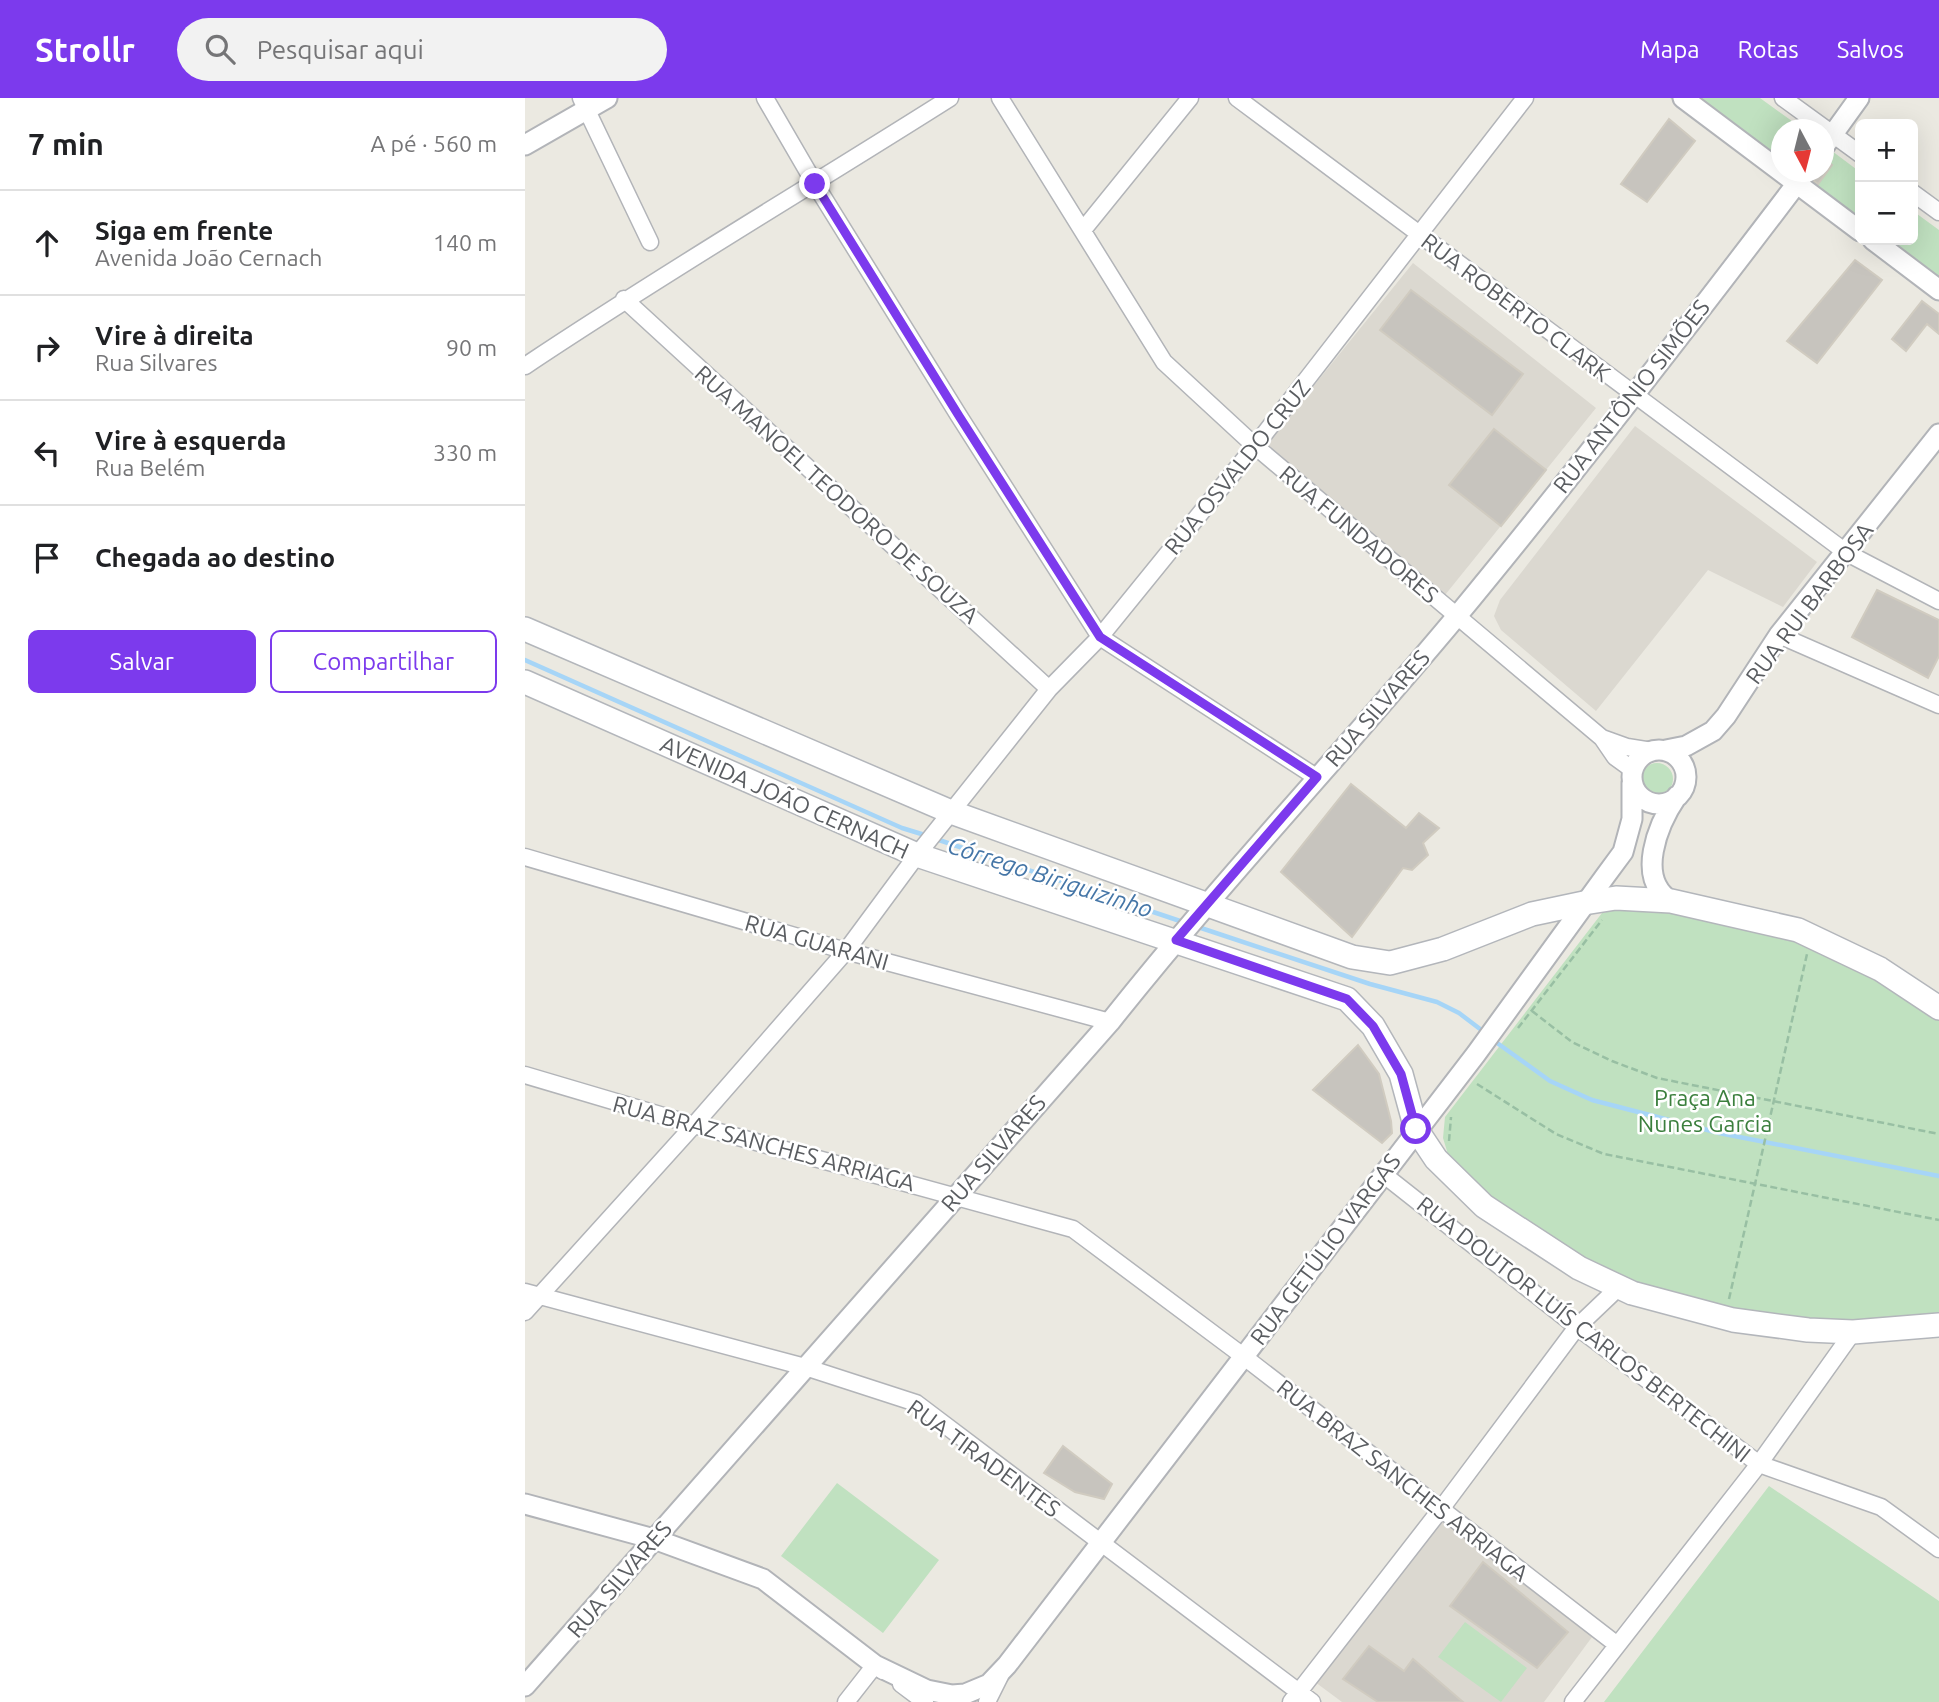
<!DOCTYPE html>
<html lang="pt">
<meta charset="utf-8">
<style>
body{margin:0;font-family:Ubuntu,sans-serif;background:#f2f2f2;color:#202124}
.controls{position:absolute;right:21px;top:21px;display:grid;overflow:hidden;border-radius:10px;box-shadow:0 7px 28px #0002}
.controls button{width:63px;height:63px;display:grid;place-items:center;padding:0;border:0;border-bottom:2px solid #e0e0e0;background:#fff;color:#202124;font:35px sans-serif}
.compass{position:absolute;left:1246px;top:21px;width:63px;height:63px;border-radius:50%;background:#fff;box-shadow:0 7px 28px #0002;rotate:173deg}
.stop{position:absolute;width:21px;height:21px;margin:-16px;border:5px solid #7c3aed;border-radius:50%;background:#fff}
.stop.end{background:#7c3aed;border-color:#fff;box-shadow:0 2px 7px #0008}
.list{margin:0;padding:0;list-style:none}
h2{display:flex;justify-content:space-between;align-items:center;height:91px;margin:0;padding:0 28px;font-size:30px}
h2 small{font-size:23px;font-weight:400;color:#757577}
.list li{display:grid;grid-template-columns:46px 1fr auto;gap:21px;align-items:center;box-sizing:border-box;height:105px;padding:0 28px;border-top:2px solid #e0e0e0}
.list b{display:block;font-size:26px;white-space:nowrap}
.list p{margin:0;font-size:23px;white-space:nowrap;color:#757577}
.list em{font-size:23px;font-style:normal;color:#757577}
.actions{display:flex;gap:14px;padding:21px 28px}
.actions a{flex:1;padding:16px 0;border:2px solid #7c3aed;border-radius:10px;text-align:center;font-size:24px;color:#7c3aed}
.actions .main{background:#7c3aed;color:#fff}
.icon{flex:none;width:38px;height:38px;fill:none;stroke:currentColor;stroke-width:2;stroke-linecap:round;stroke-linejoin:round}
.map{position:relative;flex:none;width:1414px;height:1604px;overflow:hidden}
header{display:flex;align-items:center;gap:42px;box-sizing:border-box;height:98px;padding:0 35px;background:#7c3aed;color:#fff}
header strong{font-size:33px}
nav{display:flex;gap:38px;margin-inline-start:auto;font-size:24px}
.search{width:490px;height:63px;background:#f2f2f2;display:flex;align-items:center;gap:18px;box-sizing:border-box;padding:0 24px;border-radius:38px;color:#757577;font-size:26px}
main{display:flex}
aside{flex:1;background:#fff}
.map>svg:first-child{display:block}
</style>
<header>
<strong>Strollr</strong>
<div class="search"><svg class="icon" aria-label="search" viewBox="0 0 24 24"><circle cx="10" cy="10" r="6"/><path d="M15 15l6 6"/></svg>Pesquisar aqui</div>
<nav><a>Mapa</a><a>Rotas</a><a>Salvos</a></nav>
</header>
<main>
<aside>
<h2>7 min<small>A pé · 560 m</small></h2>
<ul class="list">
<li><svg class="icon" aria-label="ahead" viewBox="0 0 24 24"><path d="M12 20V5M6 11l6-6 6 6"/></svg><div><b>Siga em frente</b><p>Avenida João Cernach</p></div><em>140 m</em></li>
<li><svg class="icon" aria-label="right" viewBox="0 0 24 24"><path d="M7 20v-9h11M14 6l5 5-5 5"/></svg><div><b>Vire à direita</b><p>Rua Silvares</p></div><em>90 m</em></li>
<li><svg class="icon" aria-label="left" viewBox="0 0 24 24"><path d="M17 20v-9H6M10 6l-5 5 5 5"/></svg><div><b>Vire à esquerda</b><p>Rua Belém</p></div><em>330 m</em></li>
<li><svg class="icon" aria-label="arrive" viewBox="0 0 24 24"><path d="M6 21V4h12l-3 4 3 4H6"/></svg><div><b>Chegada ao destino</b></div></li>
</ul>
<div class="actions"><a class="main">Salvar</a><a>Compartilhar</a></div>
</aside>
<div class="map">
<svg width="1414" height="1604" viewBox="0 0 1414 1604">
<rect width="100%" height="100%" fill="#ebe9e1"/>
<path fill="#dbd8d0" d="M888 165 1071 310 920 497 737 352Z
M1110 328 1292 464 1258 509 1183 472 1071 613 976 532 969 518 975 502Z
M918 1409 1073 1531 1019 1604H817L790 1584Z"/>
<path fill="#c0e1c0" d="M1145 0H1235L1278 31 1256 32V74H1298L1299 47 1335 74V140Z
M1388 113 1414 132V198L1337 142H1388Z
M1116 681a16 16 0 1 1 32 0a16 16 0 1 1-32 0Z
M1102 810 1136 811 1281 845 1320 863 1414 920V1217L1326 1225 1241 1219 1107 1188 987 1119 925 1063 918 1040 920 1019 1077 815Z
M312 1385 414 1462 358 1535 256 1458Z
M1244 1388 1414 1503V1604H1079Z
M940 1524 1002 1570 976 1604 913 1559Z"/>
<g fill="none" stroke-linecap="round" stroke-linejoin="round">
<path stroke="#a6d5f7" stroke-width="4.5" d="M0 562 377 730 403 738
M411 741 658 824
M670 828 845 886 912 904 934 915 959 934
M968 942 1025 983 1067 1002 1194 1035 1414 1078"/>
</g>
<path fill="#c7c4be" stroke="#d0cbc0" stroke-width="2" d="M1144 21 1170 43 1122 104 1096 86Z
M1256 41V59L1248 53Z
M1298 61 1307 67 1293 86 1276 74H1298Z
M1330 162 1357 182 1292 265 1262 243Z
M886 192 998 276 967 317 855 232Z
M1397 203 1414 216V236L1402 226 1381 253 1367 241Z
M969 331 1021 372 976 428 924 387Z
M1352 492 1414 522V558L1403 580 1327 539Z
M826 686 881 730 894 715 914 730 898 745 903 757 887 772 878 770 827 839 756 774Z
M833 947 854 976 866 1023 867 1035 857 1045 788 992Z
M538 1348 587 1386 579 1401 550 1394 519 1375Z
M958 1464 1043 1534 1012 1570 925 1508Z
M844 1548 879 1573 888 1561 938 1604H853L818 1581Z"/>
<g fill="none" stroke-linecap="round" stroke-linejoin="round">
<defs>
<path id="minor" d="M56 0 125 144
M240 0 290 86 434 318 575 539 791 679
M475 0 639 264 730 348 1077 640 1090 659 1108 672
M712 0 1322 455 1414 503
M1258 0 1335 56
M1388 95 1414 114
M558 132 665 0
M99 201 524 591
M0 268C139 175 283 90 425 0
M1254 537 1414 607
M1077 640 1102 649 1127 653
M0 759 321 853 585 924
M0 977 169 1027 548 1131 718 1258 1091 1546
M858 1076 1052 1229 1234 1366 1356 1409 1414 1451
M0 1194 280 1269 391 1305 787 1604
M0 1214 169 1027 321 853 392 757 524 591 575 539 730 348 1000 0
M376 1586 400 1604
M321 1604 350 1567 358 1573
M462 1604 475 1578
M766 1604 916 1411 1052 1229 1094 1189
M1048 1604 1234 1366 1328 1234"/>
<path id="tertiary" d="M1158 0 1335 133
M0 47 82 0
M1298 50 1334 0
M1348 142 1414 192
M1141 652 1161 648 1188 633 1201 618 1254 537 1414 336
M1107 679a27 27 0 1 1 54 0a27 27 0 1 1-54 0Z
M1146 803C1110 781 1133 726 1152 698
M0 1406 129 1441 238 1481 350 1567 402 1592 427 1597 440 1596 464 1586 482 1567 951 956 1081 777 1098 754 1107 721V685
M0 1588 585 924C696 784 818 655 932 518 1051 374 1166 225 1279 76"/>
<path id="secondary" d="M0 531 426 714 827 859 865 865 918 851 1007 816 1059 805 1091 800 1146 803 1273 832 1355 871 1414 910
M0 584 392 757 822 901 848 928 876 976 891 1031 911 1061 959 1108 1054 1170 1107 1195 1208 1222 1283 1232 1328 1234 1414 1227"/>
</defs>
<use href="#minor" stroke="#b2b4b8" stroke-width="19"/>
<use href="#tertiary" stroke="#b2b4b8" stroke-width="23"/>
<use href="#secondary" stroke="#b3b6bb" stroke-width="26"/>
<path stroke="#98bfa3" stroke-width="2.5" stroke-dasharray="7 3.5" stroke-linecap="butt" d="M1007 913 1047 944 1087 963 1132 980 1414 1036
M993 930 1077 822
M952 986 1031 1036 1079 1056 1414 1122
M924 1043 926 1019
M1204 1201 1282 856"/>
<use href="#minor" stroke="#fff" stroke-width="16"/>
<use href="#tertiary" stroke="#fff" stroke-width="19"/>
<use href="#secondary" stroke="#fff" stroke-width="23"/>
</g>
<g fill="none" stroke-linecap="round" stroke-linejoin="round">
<path stroke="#7c3aed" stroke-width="9" d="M290 86 434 318 575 539 792 679 651 842 822 901 848 928 876 976 891 1031"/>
</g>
<g text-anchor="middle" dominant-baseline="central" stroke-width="5" stroke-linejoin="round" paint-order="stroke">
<g font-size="23" fill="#5a5d61" stroke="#fff">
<text transform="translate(991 209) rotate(37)">RUA ROBERTO CLARK</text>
<text transform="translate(1106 298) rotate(-52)">RUA ANTÔNIO SIMÕES</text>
<text transform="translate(712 369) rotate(-51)">RUA OSVALDO CRUZ</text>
<text transform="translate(312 396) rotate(42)">RUA MANOEL TEODORO DE SOUZA</text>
<text transform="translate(834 436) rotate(40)">RUA FUNDADORES</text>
<text transform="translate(1284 505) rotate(-53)">RUA RUI BARBOSA</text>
<text transform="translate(852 610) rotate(-49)">RUA SILVARES</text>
<text transform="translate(260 699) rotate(24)">AVENIDA JOÃO CERNACH</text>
<text transform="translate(292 844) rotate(16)">RUA GUARANI</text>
<text transform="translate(239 1045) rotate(15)">RUA BRAZ SANCHES ARRIAGA</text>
<text transform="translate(468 1055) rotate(-49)">RUA SILVARES</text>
<text transform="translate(800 1151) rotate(-53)">RUA GETÚLIO VARGAS</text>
<text transform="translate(1059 1231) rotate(38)">RUA DOUTOR LUÍS CARLOS BERTECHINI</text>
<text transform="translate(459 1360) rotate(36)">RUA TIRADENTES</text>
<text transform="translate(878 1382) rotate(38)">RUA BRAZ SANCHES ARRIAGA</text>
<text transform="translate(94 1481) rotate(-49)">RUA SILVARES</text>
</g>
<g font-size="23" fill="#3b7f3d" stroke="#fff">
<text x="1180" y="999">Praça Ana<tspan x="1180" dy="26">Nunes Garcia</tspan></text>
</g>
<g font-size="24" font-style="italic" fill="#4576a7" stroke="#fff">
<text transform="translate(525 779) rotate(18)">Córrego Biriguizinho</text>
</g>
</g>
</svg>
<div class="controls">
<button>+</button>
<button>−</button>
</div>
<svg class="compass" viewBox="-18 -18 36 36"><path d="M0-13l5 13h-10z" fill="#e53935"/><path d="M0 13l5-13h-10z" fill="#757577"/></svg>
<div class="stop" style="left:891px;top:1031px"></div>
<div class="stop end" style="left:290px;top:86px"></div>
</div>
</main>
